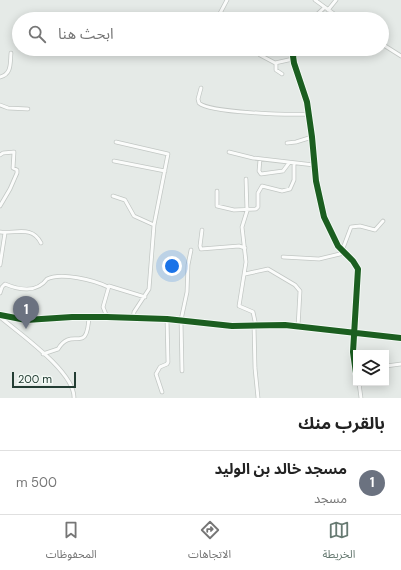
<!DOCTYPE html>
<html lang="ar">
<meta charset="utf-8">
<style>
body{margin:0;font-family:"DM Sans","Noto Sans Arabic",sans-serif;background:#f2f2f2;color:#222;direction:rtl}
.controls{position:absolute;right:12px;bottom:12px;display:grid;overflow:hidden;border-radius:0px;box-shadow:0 2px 10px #0003}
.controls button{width:36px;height:36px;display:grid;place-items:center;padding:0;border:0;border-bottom:1px solid #e0e0e0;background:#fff;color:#222;font:20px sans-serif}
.scale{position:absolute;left:12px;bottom:10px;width:64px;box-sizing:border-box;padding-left:4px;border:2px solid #233d33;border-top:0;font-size:11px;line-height:14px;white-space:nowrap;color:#233d33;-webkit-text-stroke:3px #f3f9f5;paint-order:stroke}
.you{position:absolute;left:172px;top:266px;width:14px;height:14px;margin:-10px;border:3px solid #fff;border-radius:50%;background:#1a73e8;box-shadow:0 0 0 6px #1a73e833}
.badge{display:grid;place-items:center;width:26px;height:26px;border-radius:50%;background:#677a72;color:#fff;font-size:13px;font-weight:700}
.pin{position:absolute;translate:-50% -33px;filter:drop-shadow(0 1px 2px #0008)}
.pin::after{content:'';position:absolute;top:21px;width:14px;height:12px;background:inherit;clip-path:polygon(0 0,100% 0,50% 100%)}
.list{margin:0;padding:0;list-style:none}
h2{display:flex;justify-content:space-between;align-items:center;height:52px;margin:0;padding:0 16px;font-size:17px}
h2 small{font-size:13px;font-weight:400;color:#767676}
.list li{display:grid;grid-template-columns:26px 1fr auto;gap:12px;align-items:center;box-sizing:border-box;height:64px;padding:0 16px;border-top:1px solid #e0e0e0}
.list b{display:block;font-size:15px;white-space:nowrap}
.list p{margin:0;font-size:13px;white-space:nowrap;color:#767676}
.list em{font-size:13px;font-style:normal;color:#767676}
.icon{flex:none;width:22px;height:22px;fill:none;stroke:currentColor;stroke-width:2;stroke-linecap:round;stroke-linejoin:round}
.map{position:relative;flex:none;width:401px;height:398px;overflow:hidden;direction:ltr}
.search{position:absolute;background:#fff;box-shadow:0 2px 10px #0003;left:12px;right:12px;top:12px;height:44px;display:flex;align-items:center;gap:10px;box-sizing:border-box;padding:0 14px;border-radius:22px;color:#767676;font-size:15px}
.sheet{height:116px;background:#fff}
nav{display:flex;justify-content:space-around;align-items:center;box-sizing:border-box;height:56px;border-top:1px solid #e0e0e0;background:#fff;font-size:11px;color:#767676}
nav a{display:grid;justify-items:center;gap:2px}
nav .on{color:#677a72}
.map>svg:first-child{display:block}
</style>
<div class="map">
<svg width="401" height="398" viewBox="0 0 401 398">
<rect width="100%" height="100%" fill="#e5eae7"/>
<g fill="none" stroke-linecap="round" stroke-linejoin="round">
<defs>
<path id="minor" d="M315 0 341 19
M328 10 336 0
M217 19 227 0
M312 19 324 8
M382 44 401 56
M297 49 293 56 294 63 307 102 312 137 316 181 324 217 338 246 353 261 358 269 353 352 356 373
M260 55 275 63 293 59
M276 63V70L282 74
M0 77C12 74 10 63 11 53
M201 88 198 99 199 103C210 113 290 115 308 114
M0 105 8 108 28 109
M116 142 168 154 154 225 149 289 134 312 133 318
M287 143 296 142 312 137
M229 152 253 158 314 165
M0 155 3 153 14 152 13 168 17 170V173L10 189 0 206
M260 159 259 171 261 174 283 171 289 163
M114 161 165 171
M246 179 247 211 242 227 246 262 239 306 253 312 256 326
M217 191V206L234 210 256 209 258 207V193L262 186 282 191 290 189 294 180V164
M113 196 125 200 134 216 154 225
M202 230 200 246 201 249 239 246 245 248
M0 232C16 234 32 225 41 243
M342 251 351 227 360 226 375 230 383 221
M283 257 319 259 344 253
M0 265 5 233
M245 274 268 269 295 285 300 291 298 327
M0 293 2 287 5 284C19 290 37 293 47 279 61 272 94 280 108 287
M0 315 26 320 72 317H107L167 319 232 326 285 325 401 338
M0 317C20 334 75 372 74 398
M107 317 103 307 109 286 145 297
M254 326 255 368 258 398
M43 354 58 349C73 325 87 357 89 316
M386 366 401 364
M182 371 181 320 187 292 188 265 191 250
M359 383 361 398
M162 392 156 374 160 367 167 364 168 362 167 319"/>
</defs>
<use href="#minor" stroke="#c2c7c4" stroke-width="4.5"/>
<use href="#minor" stroke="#fbfcfb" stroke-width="3"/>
<defs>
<path id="cycleway" d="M297 49 293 56 294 63 307 102 312 137 316 181 324 217 338 246 353 261 358 269 353 352 356 373
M0 315 26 320 72 317H107L167 319 232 326 285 325 401 338"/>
</defs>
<use href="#cycleway" stroke="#f3f9f5" stroke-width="8"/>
<use href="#cycleway" stroke="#1b5e20" stroke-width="6"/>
</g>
</svg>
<div class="controls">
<button><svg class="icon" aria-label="layers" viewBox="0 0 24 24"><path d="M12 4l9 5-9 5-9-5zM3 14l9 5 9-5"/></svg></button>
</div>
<div class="scale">200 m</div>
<div class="you"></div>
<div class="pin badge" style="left:26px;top:329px;background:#6b7280">1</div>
<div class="search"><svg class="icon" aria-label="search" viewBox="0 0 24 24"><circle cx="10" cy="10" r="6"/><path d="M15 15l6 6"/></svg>ابحث هنا</div>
</div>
<section class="sheet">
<h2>بالقرب منك<small></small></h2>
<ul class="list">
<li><span class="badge" style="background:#6b7280">1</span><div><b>مسجد خالد بن الوليد</b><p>مسجد</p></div><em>500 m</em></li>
</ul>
</section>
<nav>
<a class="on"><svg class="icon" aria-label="map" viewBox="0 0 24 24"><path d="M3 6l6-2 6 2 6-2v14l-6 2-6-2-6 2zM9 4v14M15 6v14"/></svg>الخريطة</a>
<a><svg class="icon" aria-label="directions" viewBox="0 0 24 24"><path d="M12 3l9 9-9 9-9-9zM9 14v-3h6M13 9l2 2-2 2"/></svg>الاتجاهات</a>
<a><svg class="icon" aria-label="saved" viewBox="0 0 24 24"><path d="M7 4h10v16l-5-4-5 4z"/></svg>المحفوظات</a>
</nav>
